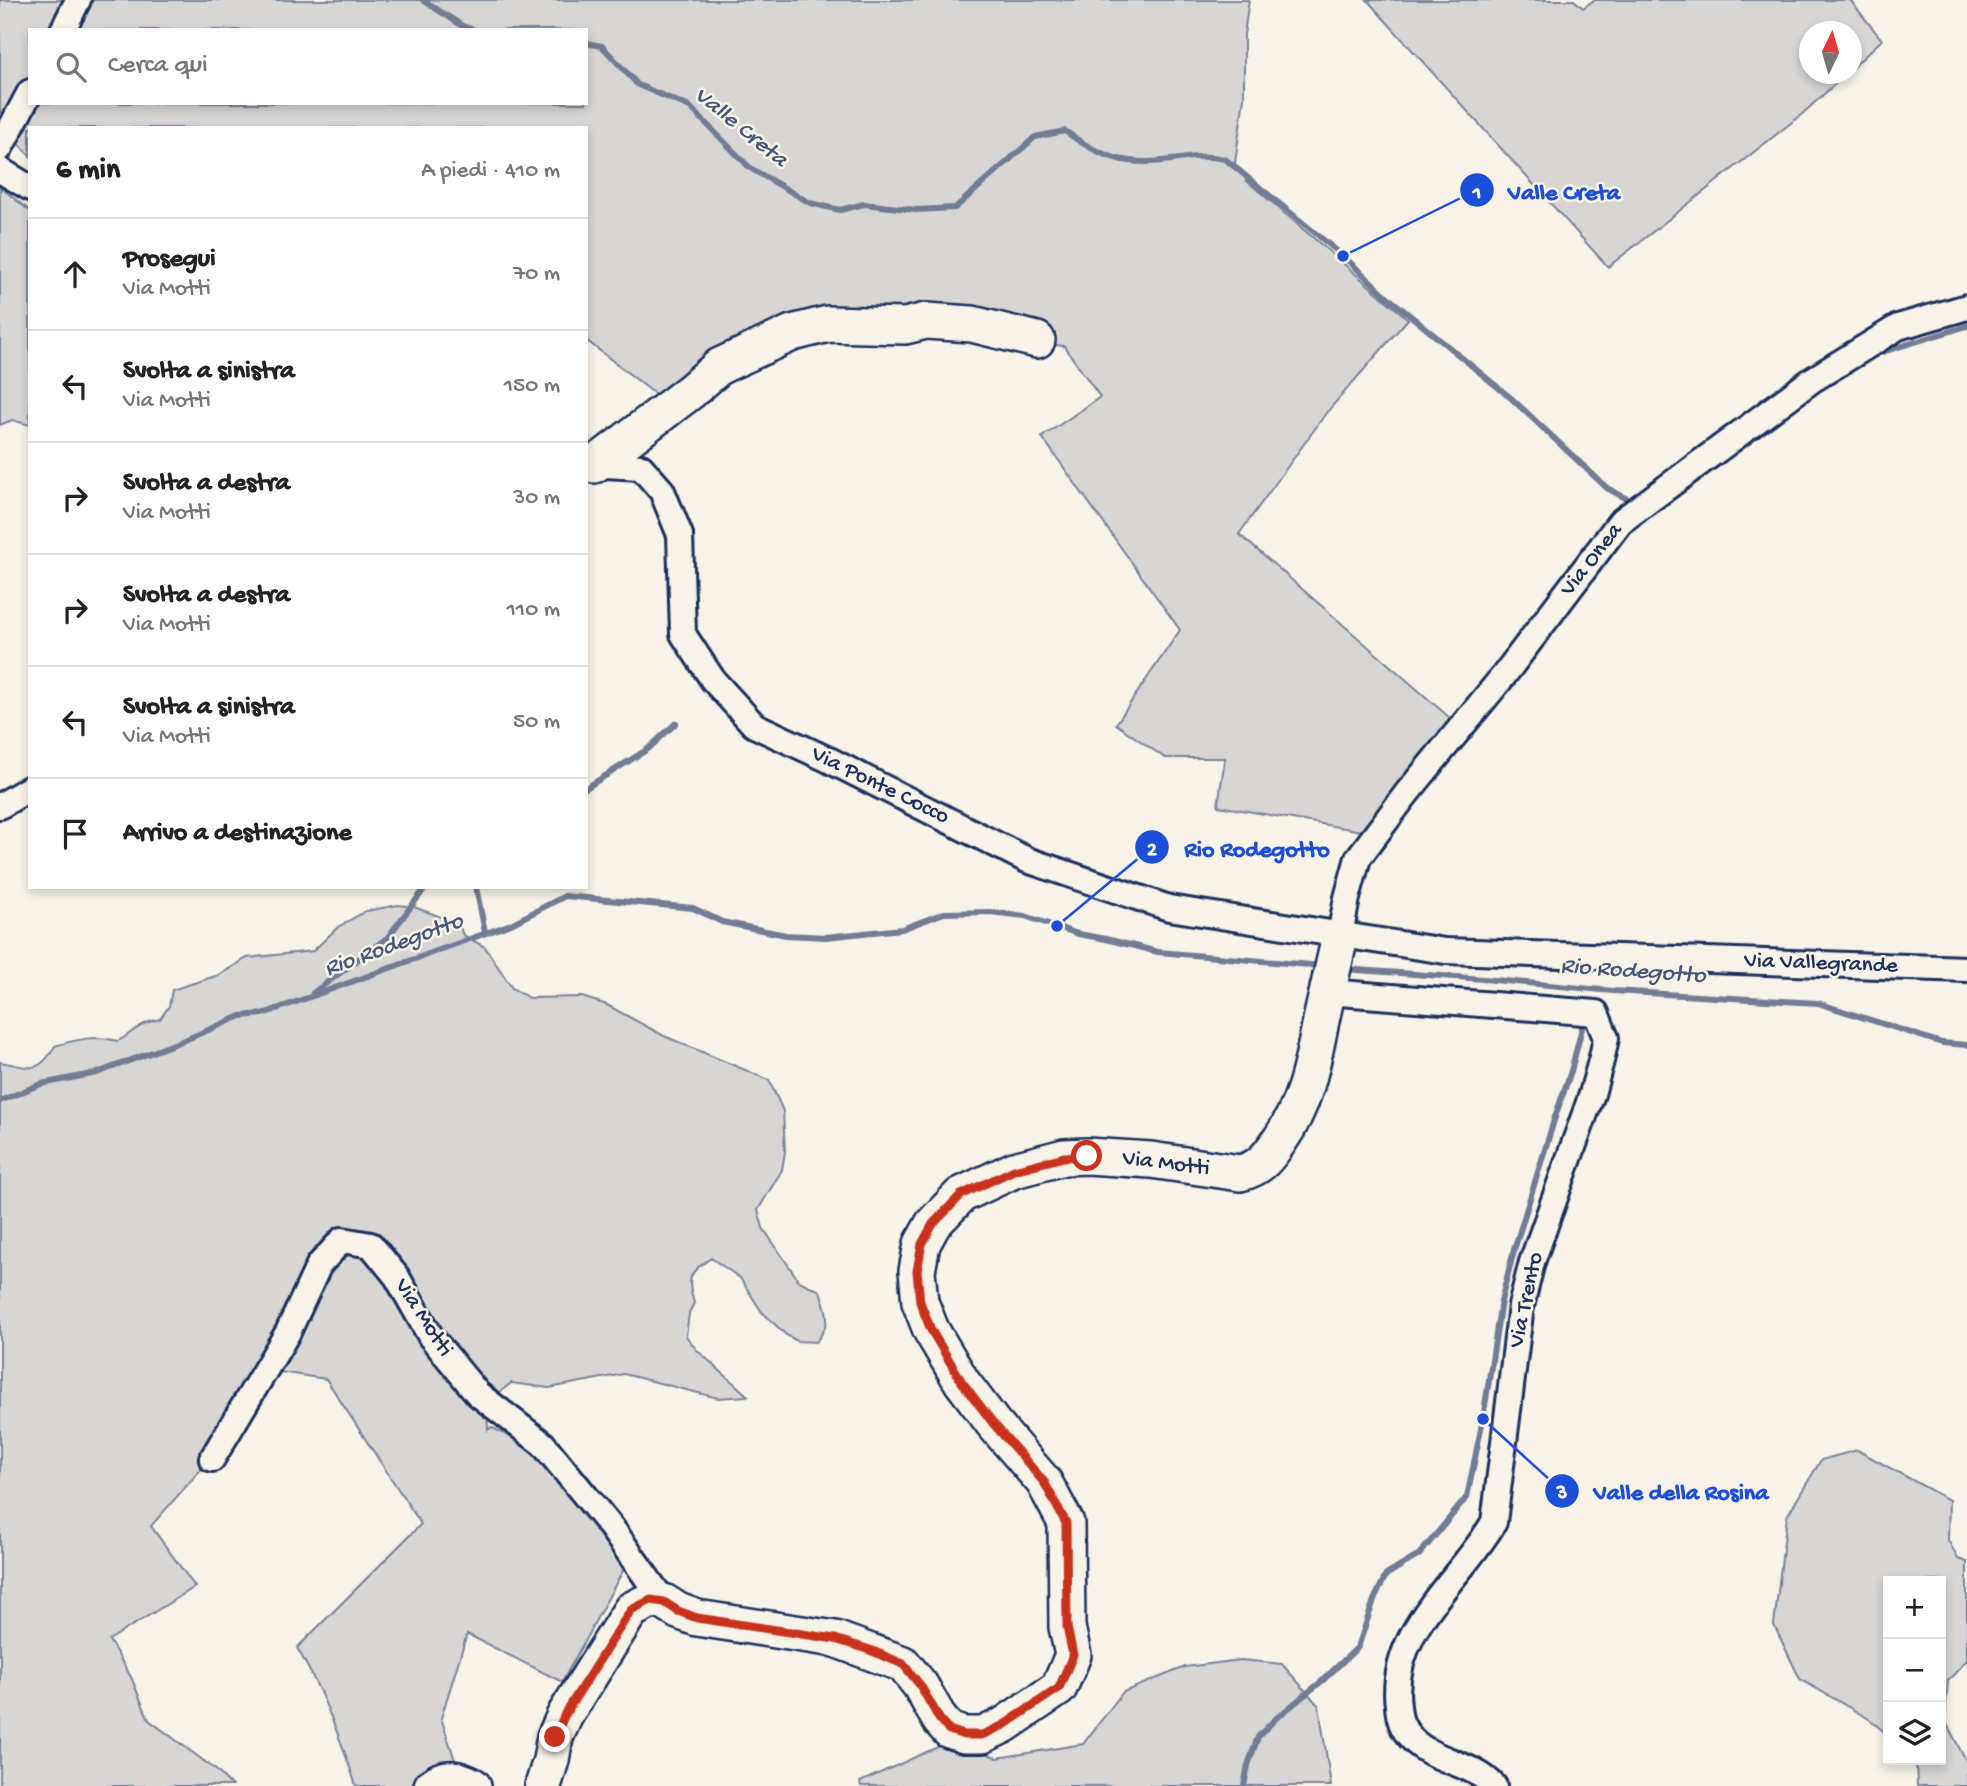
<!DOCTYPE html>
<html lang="it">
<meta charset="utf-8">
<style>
body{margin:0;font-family:"Gochi Hand",sans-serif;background:#f6f6f6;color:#222}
.controls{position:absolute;right:21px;bottom:21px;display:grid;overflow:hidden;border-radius:0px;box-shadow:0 4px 10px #0003}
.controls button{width:63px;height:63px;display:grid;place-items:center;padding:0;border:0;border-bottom:2px solid #e0e0e0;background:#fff;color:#222;font:35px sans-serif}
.compass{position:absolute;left:1799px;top:21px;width:63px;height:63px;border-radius:50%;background:#fff;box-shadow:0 4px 10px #0003;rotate:5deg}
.stop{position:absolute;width:21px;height:21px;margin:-16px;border:5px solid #c8321e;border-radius:50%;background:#fff}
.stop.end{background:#c8321e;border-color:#fff;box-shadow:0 2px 7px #0008}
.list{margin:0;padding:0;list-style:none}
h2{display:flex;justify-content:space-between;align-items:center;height:91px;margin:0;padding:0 28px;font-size:30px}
h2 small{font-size:23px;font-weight:400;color:#767676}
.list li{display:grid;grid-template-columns:46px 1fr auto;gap:21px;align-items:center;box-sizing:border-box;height:112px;padding:0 28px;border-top:2px solid #e0e0e0}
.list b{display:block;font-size:26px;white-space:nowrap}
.list p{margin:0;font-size:23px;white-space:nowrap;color:#767676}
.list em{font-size:23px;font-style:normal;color:#767676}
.icon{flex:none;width:38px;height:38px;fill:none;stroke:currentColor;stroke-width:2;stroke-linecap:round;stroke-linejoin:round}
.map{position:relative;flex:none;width:1967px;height:1786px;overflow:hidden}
.search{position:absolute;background:#fff;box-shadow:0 4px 10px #0003;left:28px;top:28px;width:560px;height:77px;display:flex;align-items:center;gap:18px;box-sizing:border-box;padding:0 24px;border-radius:0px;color:#767676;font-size:26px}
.panel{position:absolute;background:#fff;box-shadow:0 4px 10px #0003;left:28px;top:126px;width:560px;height:763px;border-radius:0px}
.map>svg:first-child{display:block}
</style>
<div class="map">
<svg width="1967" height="1786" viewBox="0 0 1967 1786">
<rect width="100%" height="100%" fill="#f7f3e8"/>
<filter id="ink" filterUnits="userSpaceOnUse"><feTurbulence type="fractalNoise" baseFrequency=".0143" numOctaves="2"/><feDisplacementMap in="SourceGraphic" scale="14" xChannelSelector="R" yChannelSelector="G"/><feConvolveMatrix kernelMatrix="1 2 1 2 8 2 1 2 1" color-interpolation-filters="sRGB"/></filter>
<g filter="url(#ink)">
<path fill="#d7d6d4" stroke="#798299" stroke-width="2" fill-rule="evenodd" d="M0 0H1249L1244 34V98L1235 163 1247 181 1408 319 1327 412 1239 534 1457 724 1367 832 1218 806 1225 758H1165L1116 724 1180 630 1042 437 1100 397 1064 346 903 327 771 345 664 401 586 340V128H30V156L0 124ZM30 30H586V103H30Z
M1367 0H1574L1583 8 1594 0H1850L1882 40 1852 68V32H1810V74H1846L1801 115 1608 267Z
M0 187 30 211V425L12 420 0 425Z
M398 905 414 907 458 923 463 935 485 947 512 988 529 998 582 997 607 1005 664 1036 769 1080 783 1111 785 1152 782 1170 758 1210 763 1228 799 1281 820 1291C828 1314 832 1322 816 1342L797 1341 786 1335 762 1312 740 1278 711 1258C689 1273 686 1276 694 1303L689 1313 686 1336 697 1350 748 1396 718 1398 624 1374 549 1388 511 1383 487 1403 488 1430 491 1427 566 1465 631 1556 562 1682 467 1634 441 1718 455 1760C434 1762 424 1771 410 1786H356C341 1739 322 1690 297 1648L421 1524 326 1379 259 1369 211 1458 151 1526 195 1587 109 1640 131 1677 149 1720 216 1770 232 1786H0V1062C28 1066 38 1077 55 1046 78 1039 95 1035 118 1041 134 1032 141 1022 160 1019L169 1006 172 990 219 975 247 958 313 951 338 927 366 911Z
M1857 1450 1949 1500 1948 1540 1958 1559 1967 1562V1660L1948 1681 1945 1720 1967 1763V1786H1917L1916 1760H1941V1581H1888V1735L1869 1719 1800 1679 1774 1625 1787 1516 1821 1460Z
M1241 1660 1282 1664 1319 1706 1331 1786H861L860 1782 955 1739 997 1758 1083 1744 1123 1692 1185 1667Z"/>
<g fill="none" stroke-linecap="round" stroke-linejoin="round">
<path stroke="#727c95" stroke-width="6" d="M423 0 464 27 475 30
M586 43 602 46 638 85 690 107 750 168 810 203 840 210 864 204 916 210 955 208 1035 137 1065 131C1100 157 1127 167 1171 160 1191 157 1205 155 1225 159L1343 256 1390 299 1511 398 1607 488 1636 504
M1876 354 1967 326
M586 788 648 749 676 723
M476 887 485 932
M1343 969 1484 979 1613 991 1818 1003 1942 1043 1967 1045
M313 993 387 938 426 887
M0 1101 41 1084 97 1073 187 1039 241 1016 263 1014 511 924 565 896 693 908 722 922 786 935 826 937 902 929 944 913 990 912 1025 916 1078 934 1106 939 1158 952 1322 966
M1244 1786 1248 1765 1258 1737 1274 1720 1322 1681 1358 1647 1374 1600 1386 1575 1419 1555 1467 1497 1483 1419 1501 1301 1514 1250 1555 1117 1571 1071 1585 1016"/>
<defs>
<path id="street" d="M63 30 78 0
M0 148 30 92
M0 170 30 188
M587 464 641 467 662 491 680 535 683 634 713 680 754 725 829 760 1027 860 1169 908 1445 951 1967 969
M0 806 30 788
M1340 936 1347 898 1358 858 1407 793 1505 674 1620 522 1812 380 1898 327 1967 307
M1327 992 1596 1013 1606 1038 1602 1057 1592 1094 1532 1262 1521 1306 1494 1522C1460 1581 1388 1631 1398 1706 1399 1719 1402 1729 1412 1739 1434 1762 1472 1762 1494 1786
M212 1459 288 1332 319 1265 342 1240 371 1245 397 1277 431 1337 478 1394 543 1444 611 1527 664 1602"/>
<path id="secondary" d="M594 465 691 391 720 366 792 333 828 324 905 326 926 321 972 324 1037 340
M432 1786C446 1775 458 1778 473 1786
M543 1786 551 1760 555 1737 565 1715 631 1610 651 1600 664 1602 678 1611 697 1618 835 1639 903 1664 920 1685 940 1720 949 1730 964 1735H983L1004 1725 1059 1688 1073 1655 1067 1627 1066 1523 1044 1482 993 1423 962 1382 931 1330 920 1302 917 1271 922 1244 933 1224 961 1195 1014 1170 1064 1157 1087 1156 1151 1160 1240 1173C1261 1168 1268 1157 1280 1140 1312 1094 1314 1046 1327 994 1331 975 1336 956 1340 936"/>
</defs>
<use href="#street" stroke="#1b2f5e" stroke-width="30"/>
<use href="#secondary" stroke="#1b2f5e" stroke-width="40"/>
<use href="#street" stroke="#f7f3e8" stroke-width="24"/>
<use href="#secondary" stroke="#f7f3e8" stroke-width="35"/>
</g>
</g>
<g fill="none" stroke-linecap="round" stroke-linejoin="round" filter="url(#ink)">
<path stroke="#c8321e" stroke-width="9" d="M555 1737 565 1714 631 1610 651 1600 664 1602 678 1611 697 1618 835 1639 870 1650 903 1664 920 1685 940 1720 949 1730 964 1735H982L1004 1725 1059 1688 1073 1655 1067 1627 1066 1523 1044 1482 993 1423 962 1382 931 1330 920 1302 917 1271 922 1244 933 1224 961 1195 1014 1170 1064 1157 1087 1156"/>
</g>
<g text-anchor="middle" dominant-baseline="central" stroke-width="5" stroke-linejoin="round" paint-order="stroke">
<g font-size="23" fill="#1b2f5e" stroke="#f7f3e8">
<text transform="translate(1592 560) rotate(-52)">Via Onea</text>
<text transform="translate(880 786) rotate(26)">Via Ponte Cocco</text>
<text transform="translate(1821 964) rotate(2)">Via Vallegrande</text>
<text transform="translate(1166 1164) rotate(7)">Via Motti</text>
<text transform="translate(1527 1300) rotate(-78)">Via Trento</text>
<text transform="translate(423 1318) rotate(57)">Via Motti</text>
</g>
<g font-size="24" font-style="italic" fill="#465679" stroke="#f7f3e8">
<text transform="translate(740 128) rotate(39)">Valle Creta</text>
<text transform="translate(394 946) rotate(-20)">Rio Rodegotto</text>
<text transform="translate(1633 972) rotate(4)">Rio Rodegotto</text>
</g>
</g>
<path fill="none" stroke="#1d4ed8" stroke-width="2.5" d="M1343 256L1477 190M1057 926L1152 847M1483 1419L1562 1491"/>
<g fill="#1d4ed8" stroke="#f7f3e8" stroke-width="2.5">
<circle cx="1343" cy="256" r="7"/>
<circle cx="1057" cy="926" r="7"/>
<circle cx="1483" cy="1419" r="7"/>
<circle cx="1477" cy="190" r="18"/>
<circle cx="1152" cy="847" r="18"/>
<circle cx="1562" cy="1491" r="18"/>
</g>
<g font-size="21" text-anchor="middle" font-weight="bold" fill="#fff">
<text x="1477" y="198">1</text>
<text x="1152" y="855">2</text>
<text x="1562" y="1498">3</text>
</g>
<g font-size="24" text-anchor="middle" font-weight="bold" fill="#1d4ed8" stroke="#f7f3e8" stroke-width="5" stroke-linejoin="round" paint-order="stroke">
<text x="1564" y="199">Valle Creta</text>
<text x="1257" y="856">Rio Rodegotto</text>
<text x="1681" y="1499">Valle della Rosina</text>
</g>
</svg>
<div class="controls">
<button>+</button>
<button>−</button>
<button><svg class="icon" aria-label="layers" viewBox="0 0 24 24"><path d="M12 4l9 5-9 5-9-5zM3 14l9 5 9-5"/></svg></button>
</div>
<svg class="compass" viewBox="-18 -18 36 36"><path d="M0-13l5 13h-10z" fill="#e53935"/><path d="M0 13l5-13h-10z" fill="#767676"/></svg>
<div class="stop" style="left:1087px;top:1156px"></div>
<div class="stop end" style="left:555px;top:1737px"></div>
<div class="search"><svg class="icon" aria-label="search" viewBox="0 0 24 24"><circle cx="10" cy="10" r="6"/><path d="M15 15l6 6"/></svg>Cerca qui</div>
<section class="panel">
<h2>6 min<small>A piedi · 410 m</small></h2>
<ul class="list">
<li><svg class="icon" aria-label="ahead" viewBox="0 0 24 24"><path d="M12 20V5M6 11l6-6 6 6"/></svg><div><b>Prosegui</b><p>Via Motti</p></div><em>70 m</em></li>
<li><svg class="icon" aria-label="left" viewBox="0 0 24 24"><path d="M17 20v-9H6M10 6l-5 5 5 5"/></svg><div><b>Svolta a sinistra</b><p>Via Motti</p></div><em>150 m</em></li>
<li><svg class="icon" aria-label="right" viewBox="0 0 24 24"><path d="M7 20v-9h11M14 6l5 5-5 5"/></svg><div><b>Svolta a destra</b><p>Via Motti</p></div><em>30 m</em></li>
<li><svg class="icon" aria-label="right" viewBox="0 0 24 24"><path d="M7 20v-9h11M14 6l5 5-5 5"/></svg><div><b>Svolta a destra</b><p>Via Motti</p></div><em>110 m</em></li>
<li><svg class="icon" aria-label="left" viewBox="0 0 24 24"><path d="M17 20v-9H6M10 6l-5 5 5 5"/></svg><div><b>Svolta a sinistra</b><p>Via Motti</p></div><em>50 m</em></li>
<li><svg class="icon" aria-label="arrive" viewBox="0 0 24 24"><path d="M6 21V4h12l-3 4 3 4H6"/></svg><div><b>Arrivo a destinazione</b></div></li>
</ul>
</section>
</div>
